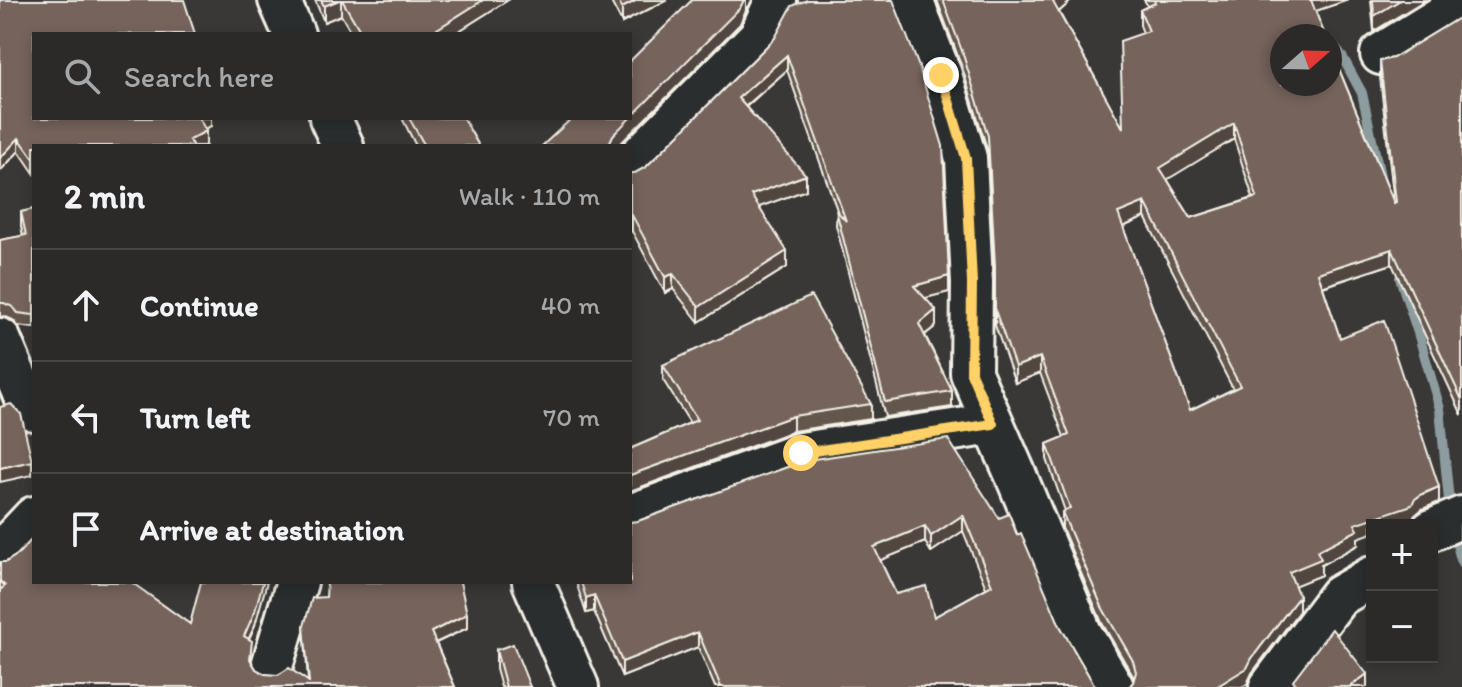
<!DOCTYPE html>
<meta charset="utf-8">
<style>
body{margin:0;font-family:Itim,sans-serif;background:#333231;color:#f1f3f6}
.controls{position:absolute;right:24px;bottom:24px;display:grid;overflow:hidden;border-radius:0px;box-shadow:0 4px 12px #0003}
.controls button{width:72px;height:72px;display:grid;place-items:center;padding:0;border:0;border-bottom:2px solid #474646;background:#2b2a29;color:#f1f3f6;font:40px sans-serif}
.compass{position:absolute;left:1270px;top:24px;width:72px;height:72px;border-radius:50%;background:#2b2a29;box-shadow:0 4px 12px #0003;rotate:70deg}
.stop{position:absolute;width:24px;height:24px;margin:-18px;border:6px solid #ffd166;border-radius:50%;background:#fff}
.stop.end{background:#ffd166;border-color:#fff;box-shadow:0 2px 8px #0008}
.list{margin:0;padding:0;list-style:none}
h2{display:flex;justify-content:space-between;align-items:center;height:104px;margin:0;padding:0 32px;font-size:34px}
h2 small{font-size:26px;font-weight:400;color:#a6a7a8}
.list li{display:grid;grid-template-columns:52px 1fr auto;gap:24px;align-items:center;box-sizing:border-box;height:112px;padding:0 32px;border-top:2px solid #474646}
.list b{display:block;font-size:30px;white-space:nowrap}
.list em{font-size:26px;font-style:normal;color:#a6a7a8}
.icon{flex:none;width:44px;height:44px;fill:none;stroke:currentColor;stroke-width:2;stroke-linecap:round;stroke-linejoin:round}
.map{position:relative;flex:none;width:1462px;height:687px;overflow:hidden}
.search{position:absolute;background:#2b2a29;box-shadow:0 4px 12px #0003;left:32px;top:32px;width:600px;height:88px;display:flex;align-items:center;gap:20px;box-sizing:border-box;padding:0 28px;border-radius:0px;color:#a6a7a8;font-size:30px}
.panel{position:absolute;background:#2b2a29;box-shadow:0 4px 12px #0003;left:32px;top:144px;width:600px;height:440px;border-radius:0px}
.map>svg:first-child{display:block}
</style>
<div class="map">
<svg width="1462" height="687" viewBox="0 0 1462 687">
<rect width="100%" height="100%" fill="#393837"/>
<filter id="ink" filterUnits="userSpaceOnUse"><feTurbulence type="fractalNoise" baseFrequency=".0125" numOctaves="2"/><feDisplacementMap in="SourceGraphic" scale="16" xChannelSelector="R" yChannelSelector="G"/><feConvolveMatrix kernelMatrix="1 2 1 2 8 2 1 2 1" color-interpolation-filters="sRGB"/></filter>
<g filter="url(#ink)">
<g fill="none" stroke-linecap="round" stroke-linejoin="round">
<path stroke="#8d9c9e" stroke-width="10" d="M1330 41 1343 58 1362 93 1381 180
M1400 278 1419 336 1440 409 1450 511
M1453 531 1462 563"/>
<defs>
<path id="minor" d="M279 0 294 34
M912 0 941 75 966 158 972 283 971 373 1014 471 1081 633 1113 687
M1381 54 1462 4
M330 118 343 146
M630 166 759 37 776 0
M0 339 25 398 34 410
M630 515 801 453 993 424
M1432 530 1462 517
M0 553 34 517
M533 582 578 687
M272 666 297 582
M1270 687 1339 596 1372 577"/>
</defs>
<use href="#minor" stroke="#f4f1e8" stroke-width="46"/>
<use href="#minor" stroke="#2a2d2e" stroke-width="40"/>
</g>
<path fill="#64564e" stroke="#f4f1e8" stroke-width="2" fill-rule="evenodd" d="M315 0H508L454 34H352L341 15 324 22Z
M610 0H667L622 23Z
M937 0H1072L1059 12 1122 127 1143 33 1140 25V10L1148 6 1144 0H1348L1315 11 1394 203 1380 77V61L1393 58 1462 16V415L1392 264 1323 287 1340 338 1439 502 1422 509 1414 516 1412 520 1397 525H1372L1358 538V545L1321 565V575L1294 585 1299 611 1252 673 1247 684 1242 687H1129L1133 682V676L1102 623 1062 528V512L1065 511 1047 459V444L1064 437 1040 373 1015 383 995 325V279L988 152 962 67ZM1234 139 1253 198 1191 218 1167 179ZM1145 217 1233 389 1190 410 1123 227Z
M1371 0H1425L1374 31Z
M34 34 211 118V126L205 128 206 145 34 146V173L19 151 0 171Z
M775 38 949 292 925 298 936 326 925 335 952 391V407L885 417 836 225 837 210 787 70 746 107 806 190 759 207 787 267 699 322 673 289 665 293 632 231 630 232 635 173 646 167Z
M402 118H463L479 146H416Z
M34 209V328L18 326 13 320 4 316 0 317V240L23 236 21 226V212Z
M663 365 871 404V419L793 431 630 491V449L690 423 663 380Z
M807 460 999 518 1017 535 1060 626 1093 683 1097 687H715L698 647 622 677 594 611 586 613 576 582H630L638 521ZM963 531 986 588 934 617 896 594 880 560 925 542 931 552Z
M1460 525H1462V546L1460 543Z
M17 555 190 624 255 625 249 639 251 660 256 669 265 674 308 681 304 626 467 628 436 643 455 687H0V562H6Z
M496 650 530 687H501L496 669Z"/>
<path fill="#514640" stroke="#f4f1e8" stroke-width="2" d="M339 0H341V15L324 22V6Z
M483 0H508L454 34H429Z
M637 0H667L622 23V8Z
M744 0H746V10L740 24 618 146H608L613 135Z
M1055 0H1072L1053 17V2Z
M1310 0H1348L1310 13Z
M1400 0H1425L1374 31V16Z
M787 55V70L738 113V98Z
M199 118H211V126L199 131Z
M1234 123V139L1160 184V168Z
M206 131V145L204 146H189V140Z
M19 138V151L0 171V158Z
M806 175V190L751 210V195Z
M1145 202V217L1118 229V213Z
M632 215V231L630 232V216Z
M1392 249V264L1318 288V273Z
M787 251V267L699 322V307Z
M673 274V289L665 293V277Z
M949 276V292L914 301V286Z
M936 310V326L919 339V324Z
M1040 357V373L1015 383V367Z
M793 416V431L630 491V475Z
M32 461V475L0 482V468Z
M1439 487V502L1422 509 1414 516 1412 520 1397 525H1372V533L1358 538V545L1321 565V575L1289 588V572L1355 524Z
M963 515V531L931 552V536Z
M925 526V542L874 563V547Z
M263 582H267L255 625 244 649V636Z
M594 595V611L586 613V598Z
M1299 596V611L1252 673 1247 684 1242 687H1216L1252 658Z
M467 614V628L431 645V632Z
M698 632V647L622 677V662Z
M1367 674V687H1350Z"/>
<path fill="#74645b" stroke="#f4f1e8" stroke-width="2" fill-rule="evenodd" d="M0 0H184L195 34H34V118H199L206 131 189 140 193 146H34V159L19 138 0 158Z
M321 0H339L324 6Z
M342 0H483L429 34H362Z
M618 0H637L622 8Z
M692 0H744L740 8 613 135 608 146H542L572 118H630V61Z
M807 0H893L919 67 943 146 949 276 914 286 936 310 919 324 952 391 885 402 836 210 846 221 787 55 738 98 806 175 751 195 787 251 699 307 673 274 665 277 632 215 630 216V173H635L646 167 775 38 792 6Z
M943 0H1055L1053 2 1123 128 1120 41 1149 31 1140 10 1155 3 1154 0H1311L1325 36H1282V84H1330V47L1394 203 1396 202 1380 61 1393 58 1462 16V400L1392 249 1318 273 1340 338 1384 320 1439 487 1422 494 1414 500 1412 505 1355 524 1358 530 1317 551 1321 559 1289 572 1299 596 1252 658 1247 668 1216 687H1129L1133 682 1136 672 1133 661 1102 607 1062 512 1070 508 1047 444 1069 435 1040 357 1015 367 995 310V266L988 136 962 51ZM1234 123 1257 197 1191 218 1160 168ZM1145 202 1240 386 1190 410 1118 213Z
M1373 0H1400L1374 16Z
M409 118H463L479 146H425Z
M34 209V315L18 313 13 307 4 303H0V240L26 235 21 212Z
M811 296 871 404 793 416 630 475V449L697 420 663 365Z
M11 404 21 414 32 461 0 468V407Z
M948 439 999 518 1009 514 1017 535 1021 533 1060 626 1093 683 1097 687H721L698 632 622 662 594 595 586 598 581 582H630V522L638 521 807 460ZM963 515 992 585 934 617 926 586 896 594 874 547 925 526 931 536Z
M34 537V582H131L190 624 201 582H263L255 611 244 636 252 641 250 659 256 669 265 674 278 675 289 668 309 682 304 626 312 598 326 597 327 582H460L467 614 431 632 455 687H0V590L5 586 0 581V562H6L17 555Z
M1332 629 1367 674 1350 687H1298L1293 680Z
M513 644 530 687H506L496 650Z"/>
</g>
<g fill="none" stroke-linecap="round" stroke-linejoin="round" filter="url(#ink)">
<path stroke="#ffd166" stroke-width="10" d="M801 453 993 424 971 373 972 283 966 158 941 75"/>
</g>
</svg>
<div class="controls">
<button>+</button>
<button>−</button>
</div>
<svg class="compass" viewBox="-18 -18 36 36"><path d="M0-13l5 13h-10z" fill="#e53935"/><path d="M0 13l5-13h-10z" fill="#a6a7a8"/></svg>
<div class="stop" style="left:801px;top:453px"></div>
<div class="stop end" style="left:941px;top:75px"></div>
<div class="search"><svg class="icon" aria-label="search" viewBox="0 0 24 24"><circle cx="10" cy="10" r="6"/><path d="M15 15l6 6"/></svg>Search here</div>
<section class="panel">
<h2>2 min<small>Walk · 110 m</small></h2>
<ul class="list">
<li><svg class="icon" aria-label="ahead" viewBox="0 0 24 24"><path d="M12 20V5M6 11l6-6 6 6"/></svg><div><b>Continue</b></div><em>40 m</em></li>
<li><svg class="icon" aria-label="left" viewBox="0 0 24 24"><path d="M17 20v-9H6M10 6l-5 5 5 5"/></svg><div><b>Turn left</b></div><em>70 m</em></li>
<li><svg class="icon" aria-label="arrive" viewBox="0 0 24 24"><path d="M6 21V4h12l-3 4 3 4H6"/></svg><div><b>Arrive at destination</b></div></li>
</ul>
</section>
</div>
